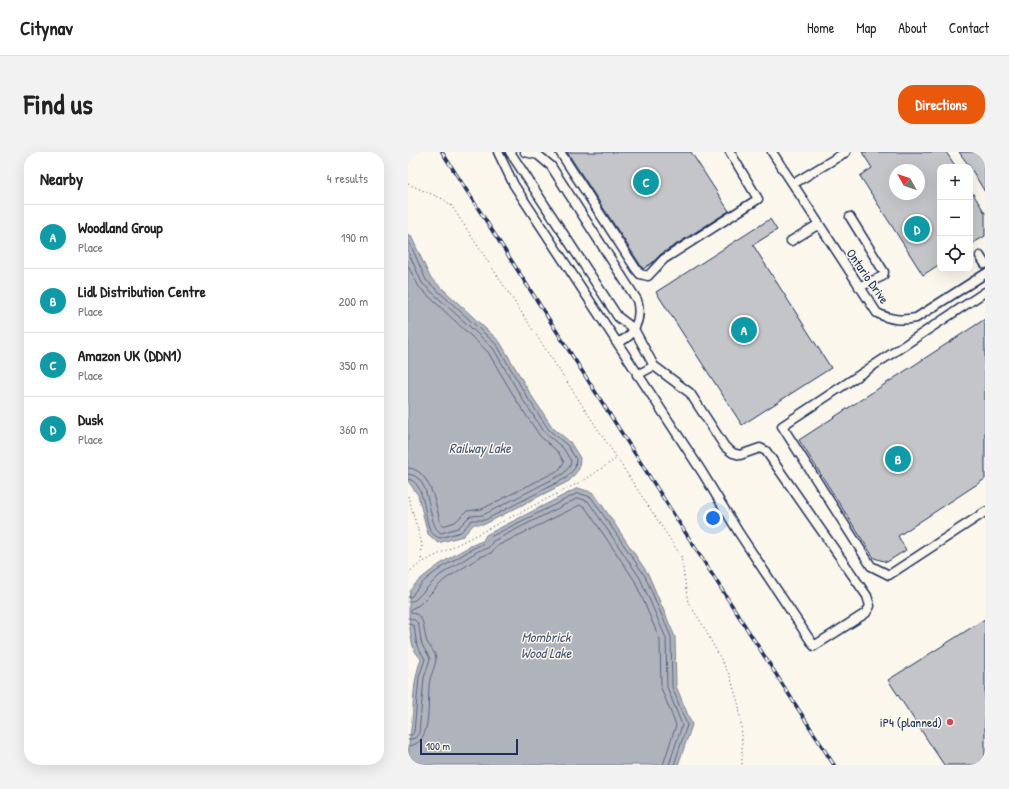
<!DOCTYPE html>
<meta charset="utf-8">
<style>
body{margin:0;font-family:"Patrick Hand",sans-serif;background:#f2f2f2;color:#222}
.controls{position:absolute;right:12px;top:12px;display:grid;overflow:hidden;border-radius:8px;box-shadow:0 4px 16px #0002}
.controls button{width:36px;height:36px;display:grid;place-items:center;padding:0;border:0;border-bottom:1px solid #e0e0e0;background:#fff;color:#222;font:20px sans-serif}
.compass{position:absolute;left:481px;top:12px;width:36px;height:36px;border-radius:50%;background:#fff;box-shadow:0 4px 16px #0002;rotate:310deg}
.scale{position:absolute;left:12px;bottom:10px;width:98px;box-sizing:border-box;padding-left:4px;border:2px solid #1b2f5e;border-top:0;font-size:11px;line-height:14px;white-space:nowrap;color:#1b2f5e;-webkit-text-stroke:3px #fbf7ec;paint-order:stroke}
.you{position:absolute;left:305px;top:366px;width:14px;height:14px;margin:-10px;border:3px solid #fff;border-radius:50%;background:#1a73e8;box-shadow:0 0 0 6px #1a73e833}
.badge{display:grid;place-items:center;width:26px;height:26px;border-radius:50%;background:#ea580c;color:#fff;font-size:13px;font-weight:700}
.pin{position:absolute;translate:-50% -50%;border:2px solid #fff;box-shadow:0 1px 4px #0006}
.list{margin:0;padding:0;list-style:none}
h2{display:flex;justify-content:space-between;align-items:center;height:52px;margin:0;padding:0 16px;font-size:17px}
h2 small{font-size:13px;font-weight:400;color:#767676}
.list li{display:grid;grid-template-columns:26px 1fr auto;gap:12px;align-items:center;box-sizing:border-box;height:64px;padding:0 16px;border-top:1px solid #e0e0e0}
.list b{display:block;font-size:15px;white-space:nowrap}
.list p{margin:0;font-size:13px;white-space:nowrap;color:#767676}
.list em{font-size:13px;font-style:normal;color:#767676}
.icon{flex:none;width:22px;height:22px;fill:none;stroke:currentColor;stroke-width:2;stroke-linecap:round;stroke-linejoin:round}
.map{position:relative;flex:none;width:577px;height:613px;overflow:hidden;border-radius:16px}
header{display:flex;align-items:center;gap:24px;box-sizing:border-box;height:56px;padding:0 20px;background:#fff;border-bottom:1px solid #e0e0e0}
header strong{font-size:19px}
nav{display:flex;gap:22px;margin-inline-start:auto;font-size:14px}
.intro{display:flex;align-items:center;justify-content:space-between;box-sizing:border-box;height:96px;padding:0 24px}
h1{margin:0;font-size:28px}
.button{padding:10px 18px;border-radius:16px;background:#ea580c;color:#fff;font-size:14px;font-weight:700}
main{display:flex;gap:24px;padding:0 24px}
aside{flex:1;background:#fff;border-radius:16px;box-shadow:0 4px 16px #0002}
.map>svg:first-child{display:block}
</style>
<header>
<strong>Citynav</strong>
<nav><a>Home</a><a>Map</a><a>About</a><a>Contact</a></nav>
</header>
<div class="intro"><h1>Find us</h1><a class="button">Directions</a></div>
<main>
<aside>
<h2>Nearby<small>4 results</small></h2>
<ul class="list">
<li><span class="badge" style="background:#0f9aa8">A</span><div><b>Woodland Group</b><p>Place</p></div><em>190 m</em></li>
<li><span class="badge" style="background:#0f9aa8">B</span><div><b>Lidl Distribution Centre</b><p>Place</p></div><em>200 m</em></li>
<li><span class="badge" style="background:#0f9aa8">C</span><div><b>Amazon UK (DDN1)</b><p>Place</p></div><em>350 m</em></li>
<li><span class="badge" style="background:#0f9aa8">D</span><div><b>Dusk</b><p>Place</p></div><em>360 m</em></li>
</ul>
</aside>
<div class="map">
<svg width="577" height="613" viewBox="0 0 577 613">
<rect width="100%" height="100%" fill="#fbf7ec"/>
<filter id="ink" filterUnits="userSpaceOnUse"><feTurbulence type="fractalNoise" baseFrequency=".025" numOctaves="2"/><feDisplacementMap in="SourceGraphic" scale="8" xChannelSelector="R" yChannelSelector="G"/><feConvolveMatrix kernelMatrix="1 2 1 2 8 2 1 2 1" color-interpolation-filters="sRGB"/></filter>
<g filter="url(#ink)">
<path fill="#afb3bb" stroke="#747e96" d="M0 82 3 84 22 125 92 190 123 243 145 276 162 290 172 306 171 317 161 329 77 372H66L55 384 30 391 20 382 10 343 0 329Z
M170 336 186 341 240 422 267 485 268 534 284 573 270 613H0C0 598 2 584 4 569 6 546 5 529 13 507 10 503 6 499 5 494 1 481 0 452 2 439 9 425 59 393 75 389L78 383Z"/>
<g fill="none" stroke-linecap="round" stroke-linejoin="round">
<path stroke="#566483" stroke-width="1" d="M0 87 18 128 89 193 119 245 141 278 159 293 168 307 167 316 158 326 77 368H64L53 380 32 386C29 385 26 383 24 381 15 370 19 330 0 327
M0 99 14 131 85 196 115 248 137 281 155 296 163 309 162 314 155 322 75 363 62 364 50 376 33 381C17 372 26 324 0 322
M0 114 11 135 80 200 110 251 132 284 150 300 156 310 151 318 74 357 59 359 47 370 35 374 33 373C28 355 23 317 0 316
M0 445 4 444C16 423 44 410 64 397 71 393 76 393 82 385L170 341 183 345 237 424 263 485 264 535 279 573 266 613
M0 450 7 448 32 423 70 399 80 396 85 389 170 346 180 349 232 426 258 486 259 535 274 573 261 613
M0 466C15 467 10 482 14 492 16 498 20 501 22 507L16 526 11 581 7 586 0 588
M0 471 6 474 9 494 17 507 11 525 6 580 4 583H0
M0 594C27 593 18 545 22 527 24 520 28 513 28 506 27 499 22 496 19 490 14 476 19 465 3 460V457L11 453 36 428 72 405 83 401 89 394 172 353 177 355 227 429 252 488 253 536 268 573 255 613"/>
</g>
<path fill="#c3c5c9" stroke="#1b2f5e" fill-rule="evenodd" d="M159 0H283L321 59 253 102 244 111 235 117Z
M454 0H538L548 15H532V112L515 123 452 24 464 16ZM487 18H511V42H487Z
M551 0H577V40L562 15Z
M562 37 577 61V84L562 93Z
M362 67 369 78 345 93 423 216 334 273 248 140Z
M577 167V327L490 384 498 398 479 410 466 406 391 288Z
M577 467V613H536L480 528Z"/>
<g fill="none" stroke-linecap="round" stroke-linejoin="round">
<defs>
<path id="minor" d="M90 0 106 33 294 320 331 381 406 494 458 461 462 454 459 444 358 299 352 296 332 303 325 301 317 295 282 241 246 214 226 177 210 165 102 0
M117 0 130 3 143 14 229 148C234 165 227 187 208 190
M152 0 228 117 232 122 240 124 256 107 350 47 322 0
M364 0 469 161C483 168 493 169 508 166L577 122
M385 32 438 0
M442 65 476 120 475 124 451 135
M383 89 411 72
M572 104 577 112
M577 140 374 274 463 414 481 423 577 360
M229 223 246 214"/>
</defs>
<use href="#minor" stroke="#1b2f5e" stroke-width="11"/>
<path stroke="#1b2f5e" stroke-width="1" stroke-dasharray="1 3" stroke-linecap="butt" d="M0 32 35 47 43 53 273 404 280 450 293 470 322 524 331 554 334 584V613
M0 344 14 392 13 411
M0 421 13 411 178 327 209 306"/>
<use href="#minor" stroke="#fbf7ec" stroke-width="8"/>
<defs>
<path id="rail" d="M34 0 426 613"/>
</defs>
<use href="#rail" stroke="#1b2f5e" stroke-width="3.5"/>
<use href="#rail" stroke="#fbf7ec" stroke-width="2" stroke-dasharray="6" stroke-linecap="butt"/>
</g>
</g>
<circle fill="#d1495b" stroke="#fbf7ec" stroke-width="1.5" cx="542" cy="570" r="4"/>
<g text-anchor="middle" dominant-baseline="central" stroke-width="3" stroke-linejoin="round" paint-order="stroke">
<g font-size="13" fill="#1b2f5e" stroke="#fbf7ec">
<text transform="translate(460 124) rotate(55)">Ontario Drive</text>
</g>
<g font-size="13" fill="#1b2f5e" stroke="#fbf7ec" text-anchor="end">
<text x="534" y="570">iP4 (planned)</text>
</g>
<g font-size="14" font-style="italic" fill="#47577a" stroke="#fbf7ec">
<text x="72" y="295">Railway Lake</text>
<text x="138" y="484">Mombrick<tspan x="138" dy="16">Wood Lake</tspan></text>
</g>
</g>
</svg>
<div class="controls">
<button>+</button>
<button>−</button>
<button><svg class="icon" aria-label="locate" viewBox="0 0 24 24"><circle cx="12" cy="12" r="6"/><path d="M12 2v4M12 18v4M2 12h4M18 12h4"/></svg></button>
</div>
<svg class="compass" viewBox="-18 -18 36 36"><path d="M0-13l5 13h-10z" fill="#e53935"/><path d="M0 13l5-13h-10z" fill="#767676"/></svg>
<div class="scale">100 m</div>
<div class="you"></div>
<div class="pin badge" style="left:336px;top:178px;background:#0f9aa8">A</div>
<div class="pin badge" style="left:490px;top:307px;background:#0f9aa8">B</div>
<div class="pin badge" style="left:238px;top:30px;background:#0f9aa8">C</div>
<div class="pin badge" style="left:509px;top:77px;background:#0f9aa8">D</div>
</div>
</main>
